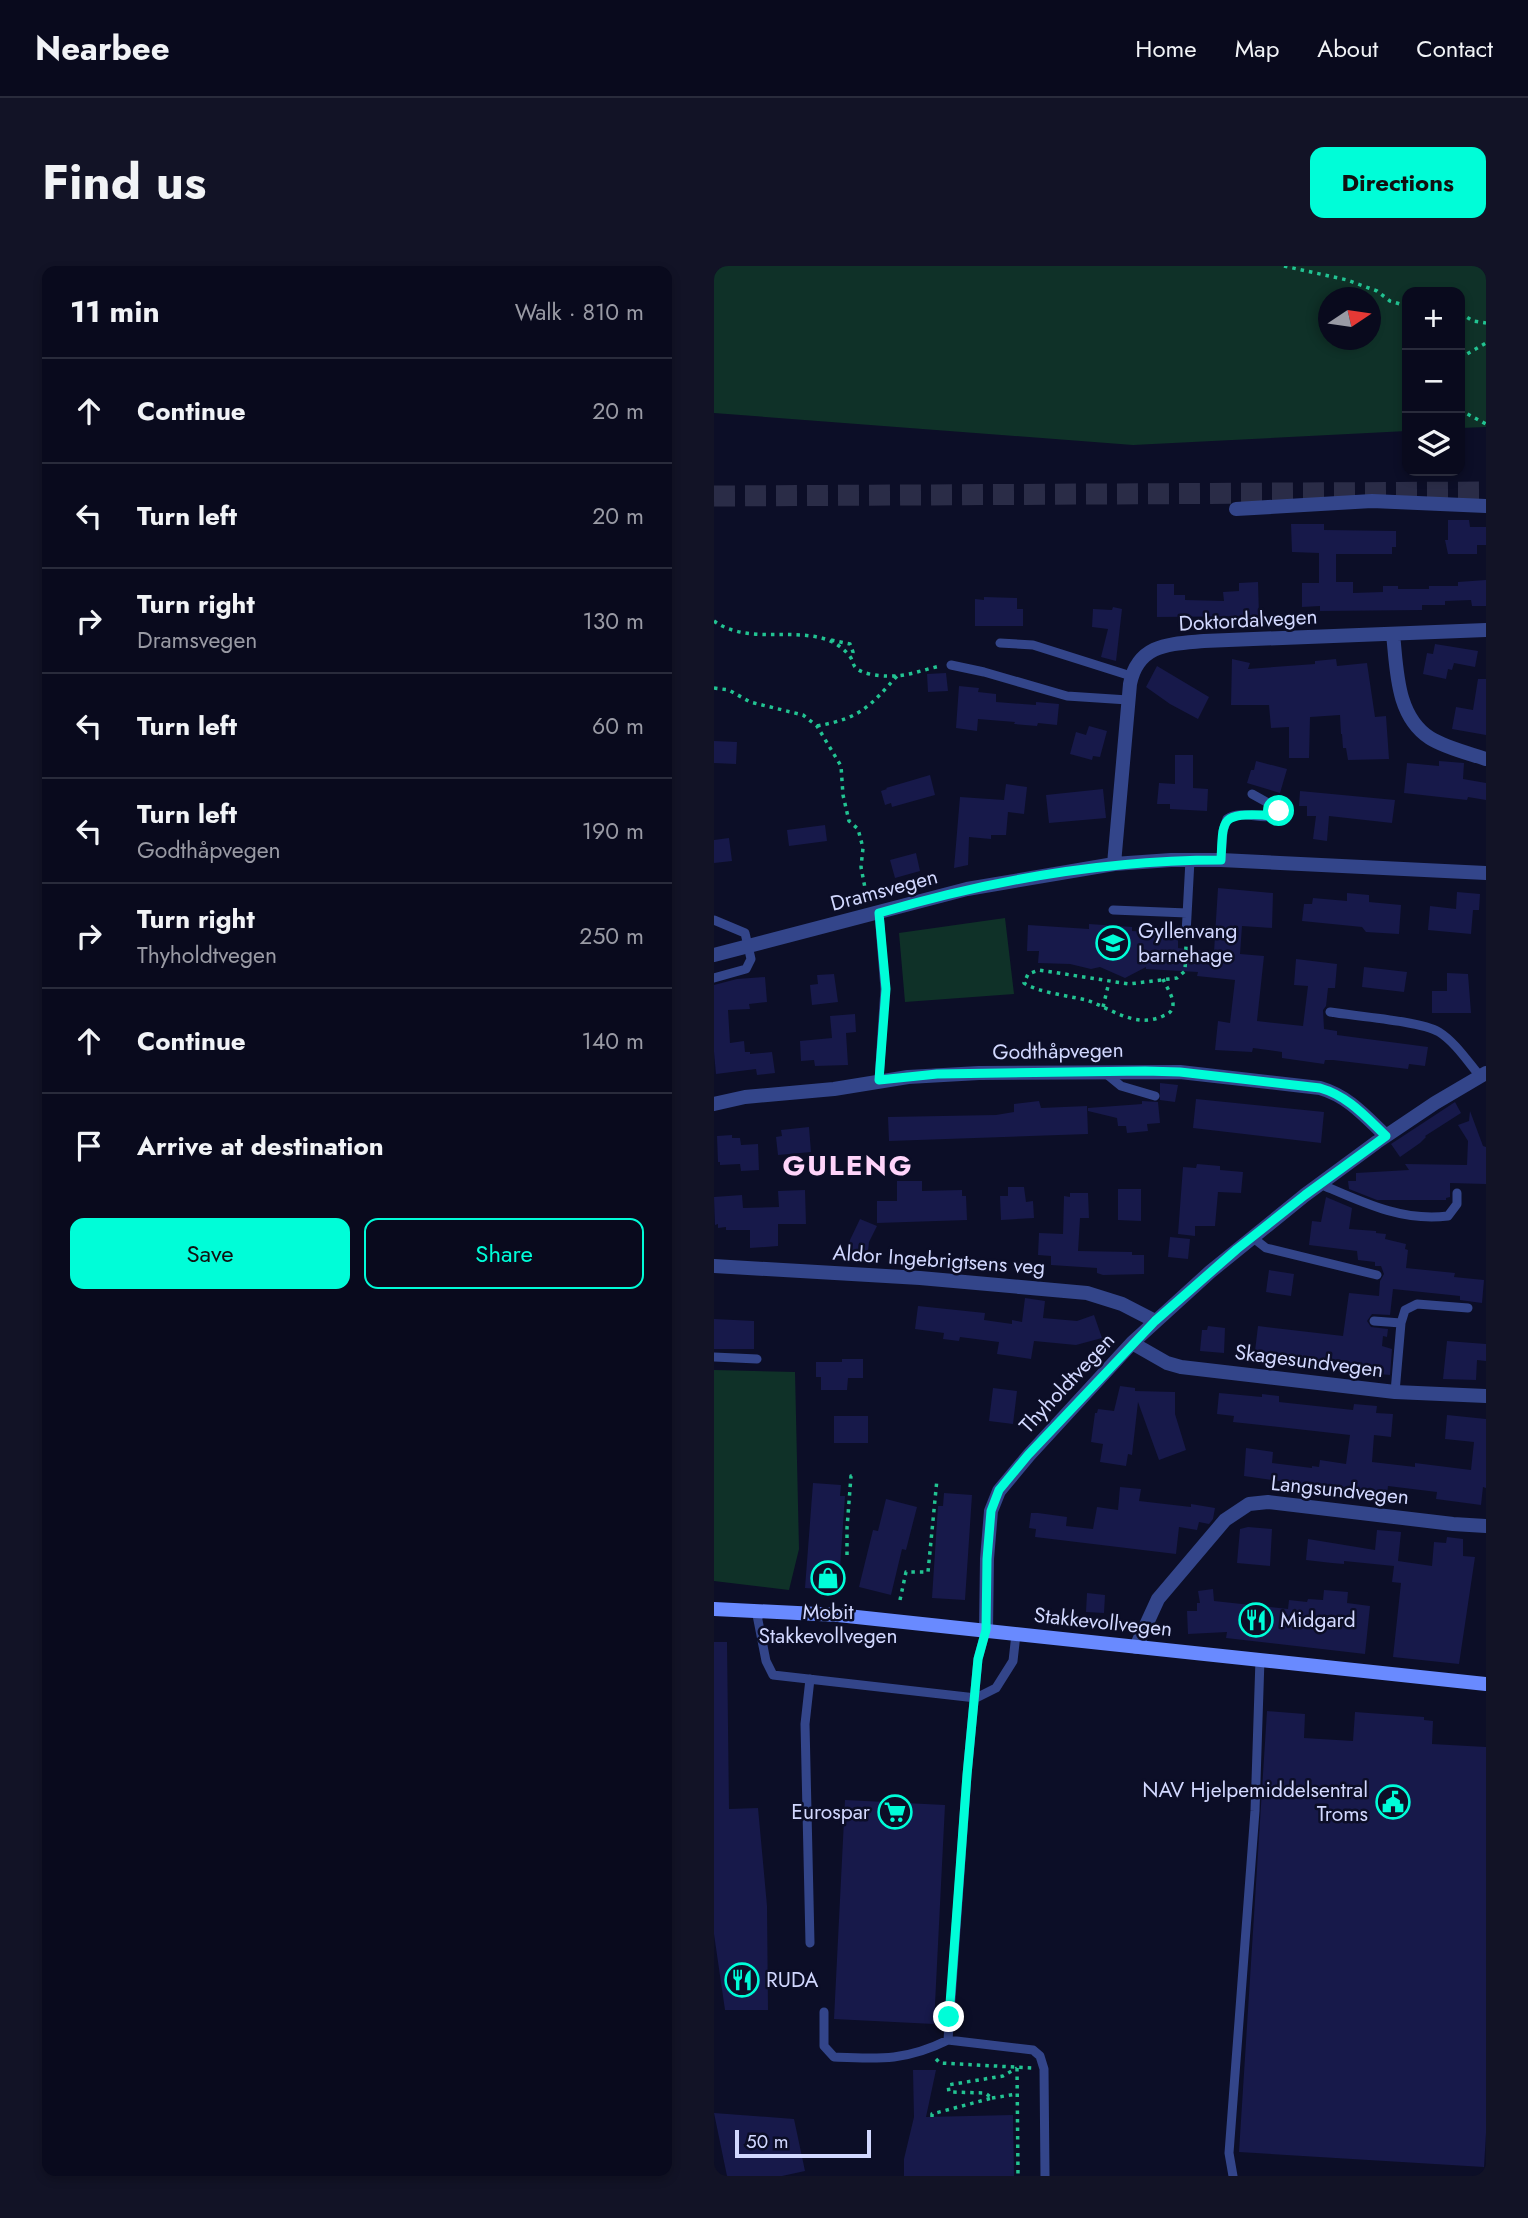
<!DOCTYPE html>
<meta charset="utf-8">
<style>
body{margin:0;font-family:Jost,sans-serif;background:#121326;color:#f1f3f6}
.controls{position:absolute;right:21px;top:21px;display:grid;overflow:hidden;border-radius:14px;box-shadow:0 4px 10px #0003}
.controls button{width:63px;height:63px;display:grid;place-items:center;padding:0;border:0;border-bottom:2px solid #292b3b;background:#090a1d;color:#f1f3f6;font:35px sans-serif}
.compass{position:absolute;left:604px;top:21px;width:63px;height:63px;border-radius:50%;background:#090a1d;box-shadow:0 4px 10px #0003;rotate:77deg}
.scale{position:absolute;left:21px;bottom:18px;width:136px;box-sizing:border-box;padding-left:7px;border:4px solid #d2d8ff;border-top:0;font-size:19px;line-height:24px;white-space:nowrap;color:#d2d8ff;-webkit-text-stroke:5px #0c0e27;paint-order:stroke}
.stop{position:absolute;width:21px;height:21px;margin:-16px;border:5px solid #00fdd8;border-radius:50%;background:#fff}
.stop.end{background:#00fdd8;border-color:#fff;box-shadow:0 2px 7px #0008}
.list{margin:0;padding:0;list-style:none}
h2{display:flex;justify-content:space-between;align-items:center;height:91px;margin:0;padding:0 28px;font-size:30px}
h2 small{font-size:23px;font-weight:400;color:#999aa4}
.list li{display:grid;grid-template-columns:46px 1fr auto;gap:21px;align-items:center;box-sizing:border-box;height:105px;padding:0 28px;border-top:2px solid #292b3b}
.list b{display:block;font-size:26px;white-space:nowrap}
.list p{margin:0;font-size:23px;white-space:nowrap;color:#999aa4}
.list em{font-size:23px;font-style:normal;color:#999aa4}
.actions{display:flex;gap:14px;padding:21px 28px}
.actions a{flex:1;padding:16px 0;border:2px solid #00fdd8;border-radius:14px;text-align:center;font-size:24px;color:#00fdd8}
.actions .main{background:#00fdd8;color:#111}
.icon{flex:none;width:38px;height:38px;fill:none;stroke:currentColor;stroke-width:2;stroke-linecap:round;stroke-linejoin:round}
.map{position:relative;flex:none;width:772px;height:1910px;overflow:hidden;border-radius:14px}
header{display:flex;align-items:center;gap:42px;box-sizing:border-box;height:98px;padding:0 35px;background:#090a1d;border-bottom:2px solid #292b3b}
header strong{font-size:33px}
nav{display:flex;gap:38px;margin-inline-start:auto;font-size:24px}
.intro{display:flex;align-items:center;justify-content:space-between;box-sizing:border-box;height:168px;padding:0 42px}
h1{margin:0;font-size:49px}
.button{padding:18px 32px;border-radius:14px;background:#00fdd8;color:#111;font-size:24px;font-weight:700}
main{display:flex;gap:42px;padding:0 42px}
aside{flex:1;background:#090a1d;border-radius:14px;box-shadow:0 4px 10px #0003}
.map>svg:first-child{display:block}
</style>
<header>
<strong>Nearbee</strong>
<nav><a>Home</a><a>Map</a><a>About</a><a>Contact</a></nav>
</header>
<div class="intro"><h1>Find us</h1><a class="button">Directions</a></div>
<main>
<aside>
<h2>11 min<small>Walk · 810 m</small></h2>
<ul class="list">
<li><svg class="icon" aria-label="ahead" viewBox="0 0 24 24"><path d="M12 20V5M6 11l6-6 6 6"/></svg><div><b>Continue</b></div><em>20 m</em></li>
<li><svg class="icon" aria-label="left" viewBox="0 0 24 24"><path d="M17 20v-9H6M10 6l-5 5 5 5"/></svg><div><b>Turn left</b></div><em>20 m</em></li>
<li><svg class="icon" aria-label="right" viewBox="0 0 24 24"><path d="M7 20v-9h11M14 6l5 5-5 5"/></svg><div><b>Turn right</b><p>Dramsvegen</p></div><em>130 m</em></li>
<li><svg class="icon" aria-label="left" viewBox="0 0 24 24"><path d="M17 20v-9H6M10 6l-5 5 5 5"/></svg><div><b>Turn left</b></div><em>60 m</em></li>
<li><svg class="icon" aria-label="left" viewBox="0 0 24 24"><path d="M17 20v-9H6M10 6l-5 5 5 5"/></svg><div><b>Turn left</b><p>Godthåpvegen</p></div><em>190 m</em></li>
<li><svg class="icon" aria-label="right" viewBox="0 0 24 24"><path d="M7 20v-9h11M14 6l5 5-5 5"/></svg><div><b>Turn right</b><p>Thyholdtvegen</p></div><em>250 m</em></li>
<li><svg class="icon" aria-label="ahead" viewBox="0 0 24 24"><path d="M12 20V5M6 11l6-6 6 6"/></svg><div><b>Continue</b></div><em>140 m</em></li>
<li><svg class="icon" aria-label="arrive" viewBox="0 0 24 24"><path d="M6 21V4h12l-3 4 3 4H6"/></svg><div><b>Arrive at destination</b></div></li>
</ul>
<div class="actions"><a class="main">Save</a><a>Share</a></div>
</aside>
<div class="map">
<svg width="772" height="1910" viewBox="0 0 772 1910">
<rect width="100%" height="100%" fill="#0c0e27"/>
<path fill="#0f3128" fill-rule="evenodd" d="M0 0H772V161L746 162V26H693V165L419 179 0 147ZM614 32H656V74H614Z
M291 652 300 728 191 736 185 667Z
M0 1104 81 1106 85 1283 75 1324 0 1315Z"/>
<path fill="#17194a" d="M734 254H755L756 261H772V279H763V288H734L731 274H734Z
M577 258H610V264L682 265V281H678V288H622V316H639V327L669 326V320H684V323H715V320H744V316L772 314V340H758L757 334 731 335V339H708V344L606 345V340L588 341V317H605V287L578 286Z
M544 316 545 350 443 351V318H460V329H471V334L510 335 509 326 525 325V317Z
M270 331 303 332V343H309V360H261V333L270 334Z
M399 341 408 343 402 395 387 391 394 363 378 361 379 343 398 344Z
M721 378 764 385 761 401 740 397 738 404 734 403 732 413 709 408 713 387 719 388Z
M518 393 536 397 534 403 601 398V395L622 393 623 400 653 397 661 451 672 450 675 493 634 494 632 482H629L628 468H627L626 449 596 451 595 492H575V461L557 462 555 439H517Z
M443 400 495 431 484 453 456 438 432 421Z
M232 407 234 425 214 426 213 408Z
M764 413H772V469L738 463 742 441 759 444Z
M245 420 265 422 264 426 282 428V436L322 439V436L345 438 343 459 324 457 323 460 300 458 301 456 264 453 263 465 242 462Z
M375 460 393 465 386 491 379 490 378 494 356 488 362 466 372 469Z
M0 475 23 476 22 498 0 497Z
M461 489H479V522L494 523 493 545 456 543V538H443L445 517 461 518Z
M542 495 573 503 566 527 533 517 537 504H540Z
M725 495 750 497 749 513 772 517V534L754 531 753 534 690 527 693 497 725 500Z
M216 509 221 529 178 541 177 537 171 539 167 525 173 523 172 522Z
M292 518 313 521 310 548 294 546 292 569H277V573L255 571 254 599 240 602 246 531 290 534Z
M389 523 392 552 335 557 332 529Z
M586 525 681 534 678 557 615 550 613 575 599 573 602 550H593V540H585Z
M111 559 113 575 75 580 73 564Z
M15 572 18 595 0 597V574Z
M202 587 206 605 181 612 176 594Z
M504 622 559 627 558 662 528 660 526 688 550 690 543 755 589 760 594 720 580 719 582 693 623 698 621 722H614L612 740 609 744 610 763 623 765V769L714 781 711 800 695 798 694 803 619 794H611L610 798 568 792V786L539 782 538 786 501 784 504 755 516 757 521 714 483 710 484 706 432 703V701L411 712 386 701 377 703 356 698 324 697 325 685H313L314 659 375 663V658L418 661V665L464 668V682L500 686Z
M743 626 766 628 765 644H759L757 668 714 664 716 640 742 643Z
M633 627 655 629V636L687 639 685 668 652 666 648 661 588 655 590 638H598L599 632 633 635Z
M650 701 693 706 690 726 648 721Z
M733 707 754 708 757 747H718V725H733Z
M120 708 124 736 98 739 96 719 104 718 103 709Z
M51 711 53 736 35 738 36 743 14 744 16 777 30 775 31 786H36V788L58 786 61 807 43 809 42 803 2 808 0 786V719L23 713Z
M141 748 142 766 132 767 134 799 101 800 100 794 87 795 86 775 118 772 116 750Z
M446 817 464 819 461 836 446 834Z
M482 833 610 846 607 877 479 862Z
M325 835 327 842 373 840 374 868 175 875 174 851 282 849 300 846V838Z
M428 835 444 836 446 857 433 858 434 865 413 867 412 860H404L403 852 374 845V842L428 838Z
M741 836 747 847 711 870 712 871 706 877 686 891 677 878Z
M756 845 769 880 772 881V918L736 917V931L732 932V934H663L635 923 634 915H642V907L695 904 691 898 753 899 754 875 744 859 755 855Z
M95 861 97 886 64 889 62 871 68 870 67 864Z
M18 869V872H26L27 879 44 878 45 904 27 905 26 898 6 899V896H4L3 870Z
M483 898 506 900V904L529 906 527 927 504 926 501 960H481V970L464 968 469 901 482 902Z
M183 915H208V925L248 924V930H252L253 954 163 957V935H183Z
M294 921H310L312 936 319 935 320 952 287 954 286 930H294Z
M404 923H427V955L404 954Z
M91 924 92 958H64V980L36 982V964H12V961L4 962V958L1 959 0 931 28 929 29 942 65 941 64 925Z
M356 927H374L375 952H366L364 985 418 986V989H430V1008L389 1009 383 1007V1002L337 999V990L324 989 325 967 349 968 350 930 356 931Z
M612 931 638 942 635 963 662 965V967L672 968 671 973 692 978 691 983 694 984 692 1002 741 1007 740 1011 770 1014 768 1037 746 1034V1030L679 1023 676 1049 658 1048 653 1055 657 1061 674 1063 673 1071 669 1070 668 1080 678 1083 676 1109 656 1107V1101L639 1100 635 1095 608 1092V1094L541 1085 544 1060 629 1070 635 1027 665 1030 666 1015 670 1008 667 1000H661V996L644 994 643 985 595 979 598 955 607 956Z
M146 953 163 960 155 976 153 994 133 991 136 974Z
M456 971 476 973 474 993 454 991Z
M555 1004 580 1008 577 1030 552 1026Z
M311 1032 331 1035 329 1052 363 1055 380 1049 388 1072 362 1079 320 1075 317 1093 283 1088 285 1076 246 1071 245 1075 229 1073 230 1067 201 1063 204 1040 271 1047 270 1054 298 1058V1054L308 1056Z
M0 1053 40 1055V1083H0Z
M494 1060 511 1062 510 1087 486 1085 488 1064H493Z
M733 1075 772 1078V1095L763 1094 762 1114 729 1113Z
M128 1093H149V1112H134L133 1124H107V1111H102V1096H128Z
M406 1120 421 1122V1125L461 1126V1148L472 1184 445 1194 424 1136 418 1189 414 1188 412 1200 386 1196 389 1178 377 1176 381 1147H383L384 1143 400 1145Z
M279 1122 303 1125 299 1158 275 1155Z
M505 1127 548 1131V1128L565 1130V1136L639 1144 640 1138 663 1140 662 1147 679 1148 677 1171 660 1169 658 1196 701 1201V1197L757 1204 760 1176 731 1173 733 1149 772 1153V1222L769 1221 767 1239 722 1233 723 1226 674 1220 673 1228 663 1227 662 1236 646 1233V1228L639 1226 530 1210 532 1182 559 1186 558 1197 598 1202V1200L605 1201 606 1194 632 1198 636 1169 519 1156 520 1150 503 1148Z
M120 1150H154V1177H120Z
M99 1217 127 1219 126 1230H131L125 1316 120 1315 119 1324 91 1322Z
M406 1221 427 1223 425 1235 477 1241V1238L501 1242 499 1253 495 1258 485 1256 483 1264 465 1261 462 1288 321 1271 322 1263 315 1262 317 1247H324L353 1251 352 1260 379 1263 383 1241 404 1244Z
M230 1227 258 1229 251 1334 218 1332 224 1240H229Z
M172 1233 203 1241 192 1284 188 1283 177 1329 145 1321 159 1264 164 1265Z
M534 1261 558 1263 556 1300 523 1297 526 1263Z
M663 1264 687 1266 684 1295 718 1300 720 1276 732 1277 733 1271 749 1273V1290L761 1291 745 1398 679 1391 687 1317 678 1316 680 1300 630 1295V1298L618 1297 592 1294 594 1273 661 1284Z
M499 1323 500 1335 574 1343 575 1334 593 1336 594 1333 609 1334 610 1324 634 1326 633 1337 656 1340 651 1388 512 1372 513 1366 474 1368 473 1345H483V1337H486L484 1325Z
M373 1327 391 1329 390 1347 372 1346Z
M0 1376H13L15 1543 44 1542 53 1640 54 1744H11L0 1668Z
M553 1445 591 1448 590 1472 639 1475 641 1446 710 1451V1454L719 1455 718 1478 772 1481V1867L770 1901 525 1886Z
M131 1534 231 1539 220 1758 120 1753Z
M199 1804H222L212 1851 299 1849 300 1910H190V1893L200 1851Z
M0 1847 80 1853 91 1905 68 1910H13Z"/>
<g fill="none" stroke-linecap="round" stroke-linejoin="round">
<path stroke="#2a2c47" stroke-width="21" stroke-dasharray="21 10" stroke-linecap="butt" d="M0 230 772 226"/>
<path stroke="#22c392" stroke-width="3.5" stroke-dasharray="3.5 5" stroke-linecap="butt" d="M570 0 633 14 663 25 676 35 693 40
M746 47 759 55 772 57
M746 92 772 77
M746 144 772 158
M0 355C32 378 75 362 111 373 121 376 132 384 137 392 139 396 139 399 142 402 148 408 165 410 173 410 192 411 208 404 226 400
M117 374 136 378 139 386 138 392
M0 422 15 424 36 436 89 449 103 460 127 500 129 529 135 555 144 563 149 582 147 601 151 622 156 631
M103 460C147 452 155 441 184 409
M449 713C452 720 459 730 459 738 459 745 455 748 449 750 421 763 397 742 372 734 355 730 323 726 310 717L314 708 325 704 415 718 463 712 471 705 472 680
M389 741 395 716
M133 1289V1262L137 1210 141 1209
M186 1334 192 1306H214L223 1213
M222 1793 226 1797 318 1802
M303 1802 304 1910
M278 1832 303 1828
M218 1851V1848L278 1832 271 1827 235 1826 234 1819 289 1810 303 1802"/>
<path stroke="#33458a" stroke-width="9" d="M286 377 319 379 417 410
M237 399 270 406 353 430 414 434
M507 594 509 565 513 553C529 542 550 557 565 547L563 542 538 528
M399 644 473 647
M0 654 31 667 37 693 32 703 0 712
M472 668 476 594
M616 746C640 750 707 755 725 766 741 776 754 796 766 810
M390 806 407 820 441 830
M165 814 171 723 165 647
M606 918C648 936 688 956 734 950L743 938V927
M538 971 552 982 663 1009
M660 1055 687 1057
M0 1091 43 1093
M681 1126 687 1057 691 1044 703 1038 754 1042
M42 1344 52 1395 59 1409 262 1432 282 1422 299 1395 302 1368
M272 1364 264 1393 253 1509 234 1774 319 1784 326 1790 330 1803 331 1910
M96 1677 91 1458 96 1413
M110 1746V1780L120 1791C165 1793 192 1795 234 1774
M519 1910 515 1887 541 1545 546 1393"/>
<path stroke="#33458a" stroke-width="14" d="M522 243 658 235 772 240
M679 368C683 404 682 450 716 472 732 482 754 487 772 493
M400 598 416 418C424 377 457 378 490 375L772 364
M0 689 253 623 400 598 457 594H507L772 607
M0 838 31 831 120 823 194 811 265 807 466 806 606 822C634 830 651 850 672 870
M0 1000 206 1012 373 1027 408 1038 441 1055
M418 1077 453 1097 467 1101 681 1126 772 1130
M272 1364 273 1293 277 1245 285 1225 315 1189 418 1077 496 1006 591 929 663 876 721 837 772 807
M422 1381 444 1333 511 1254 535 1238 554 1236 739 1258 772 1260"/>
<path stroke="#698aff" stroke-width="14" d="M0 1343 124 1349 772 1418"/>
</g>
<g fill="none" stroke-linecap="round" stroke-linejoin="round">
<path stroke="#00fdd8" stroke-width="9" d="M235 1751 253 1509 264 1393 272 1364 273 1293 277 1245 285 1224 314 1189 441 1055 523 983 591 929 672 870C651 850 634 830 606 822L466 806 431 805 223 808 165 814 172 723 165 647C277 614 391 594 507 594 509 554 506 547 549 549 556 550 560 551 565 547V545"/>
</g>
<defs>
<symbol id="school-ring" viewBox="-11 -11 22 22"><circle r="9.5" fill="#0c0e27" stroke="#00fdd8" stroke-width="1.5"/><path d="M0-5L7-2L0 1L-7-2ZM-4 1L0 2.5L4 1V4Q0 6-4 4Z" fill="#00fdd8"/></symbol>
<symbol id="shop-ring" viewBox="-11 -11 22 22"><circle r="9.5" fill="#0c0e27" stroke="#00fdd8" stroke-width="1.5"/><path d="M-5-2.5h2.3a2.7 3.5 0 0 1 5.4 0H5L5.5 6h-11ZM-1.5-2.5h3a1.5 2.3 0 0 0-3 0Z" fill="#00fdd8"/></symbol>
<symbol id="restaurant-ring" viewBox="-11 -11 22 22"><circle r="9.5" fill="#0c0e27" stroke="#00fdd8" stroke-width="1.5"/><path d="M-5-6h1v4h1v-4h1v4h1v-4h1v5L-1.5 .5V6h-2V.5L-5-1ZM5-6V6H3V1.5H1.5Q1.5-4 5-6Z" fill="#00fdd8"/></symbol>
<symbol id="civic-ring" viewBox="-11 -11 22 22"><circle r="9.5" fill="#0c0e27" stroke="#00fdd8" stroke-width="1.5"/><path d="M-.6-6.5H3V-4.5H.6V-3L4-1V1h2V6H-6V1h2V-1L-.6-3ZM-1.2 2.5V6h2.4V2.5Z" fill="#00fdd8"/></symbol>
<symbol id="supermarket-ring" viewBox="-11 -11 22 22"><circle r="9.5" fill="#0c0e27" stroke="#00fdd8" stroke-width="1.5"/><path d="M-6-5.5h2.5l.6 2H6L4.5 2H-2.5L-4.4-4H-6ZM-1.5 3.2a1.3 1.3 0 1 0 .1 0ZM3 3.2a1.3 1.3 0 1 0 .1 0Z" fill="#00fdd8"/></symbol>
</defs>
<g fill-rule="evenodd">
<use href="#school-ring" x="380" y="658" width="38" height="38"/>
<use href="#shop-ring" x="95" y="1293" width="38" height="38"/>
<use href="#restaurant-ring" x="523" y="1335" width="38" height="38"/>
<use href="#civic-ring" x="660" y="1517" width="38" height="38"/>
<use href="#supermarket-ring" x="162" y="1527" width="38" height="38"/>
<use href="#restaurant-ring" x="9" y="1695" width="38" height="38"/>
</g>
<g text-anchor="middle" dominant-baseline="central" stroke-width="5" stroke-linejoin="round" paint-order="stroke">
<g font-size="21" fill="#d2d8ff" stroke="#0c0e27">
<text transform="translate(534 354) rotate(-3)">Doktordalvegen</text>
<text transform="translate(170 624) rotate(-15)">Dramsvegen</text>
<text transform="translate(344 785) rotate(-1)">Godthåpvegen</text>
<text transform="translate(225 994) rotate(4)">Aldor Ingebrigtsens veg</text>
<text transform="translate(595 1095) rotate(7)">Skagesundvegen</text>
<text transform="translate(353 1117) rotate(-47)">Thyholdtvegen</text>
<text transform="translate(626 1224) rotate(6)">Langsundvegen</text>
<text transform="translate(389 1356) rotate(6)">Stakkevollvegen</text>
</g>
<g font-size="21" fill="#d2d8ff" stroke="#0c0e27" text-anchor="start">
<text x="424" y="665">Gyllenvang<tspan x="424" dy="24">barnehage</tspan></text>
<text x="114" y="1346" text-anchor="middle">Mobit<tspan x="114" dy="24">Stakkevollvegen</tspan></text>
<text x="566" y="1354">Midgard</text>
<text x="654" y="1524" text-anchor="end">NAV Hjelpemiddelsentral<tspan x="654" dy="24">Troms</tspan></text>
<text x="156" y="1546" text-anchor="end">Eurospar</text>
<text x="52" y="1714">RUDA</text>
</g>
<g font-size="28" font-weight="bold" letter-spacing="2" fill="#ffd4fa" stroke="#0c0e27">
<text x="134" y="899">GULENG</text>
</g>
</g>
</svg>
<div class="controls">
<button>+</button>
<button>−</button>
<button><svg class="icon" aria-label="layers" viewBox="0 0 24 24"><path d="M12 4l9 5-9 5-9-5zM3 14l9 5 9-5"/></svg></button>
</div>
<svg class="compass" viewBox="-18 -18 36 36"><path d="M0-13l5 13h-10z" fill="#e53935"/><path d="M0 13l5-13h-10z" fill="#999aa4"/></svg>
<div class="scale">50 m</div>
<div class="stop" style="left:565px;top:545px"></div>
<div class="stop end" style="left:235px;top:1751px"></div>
</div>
</main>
